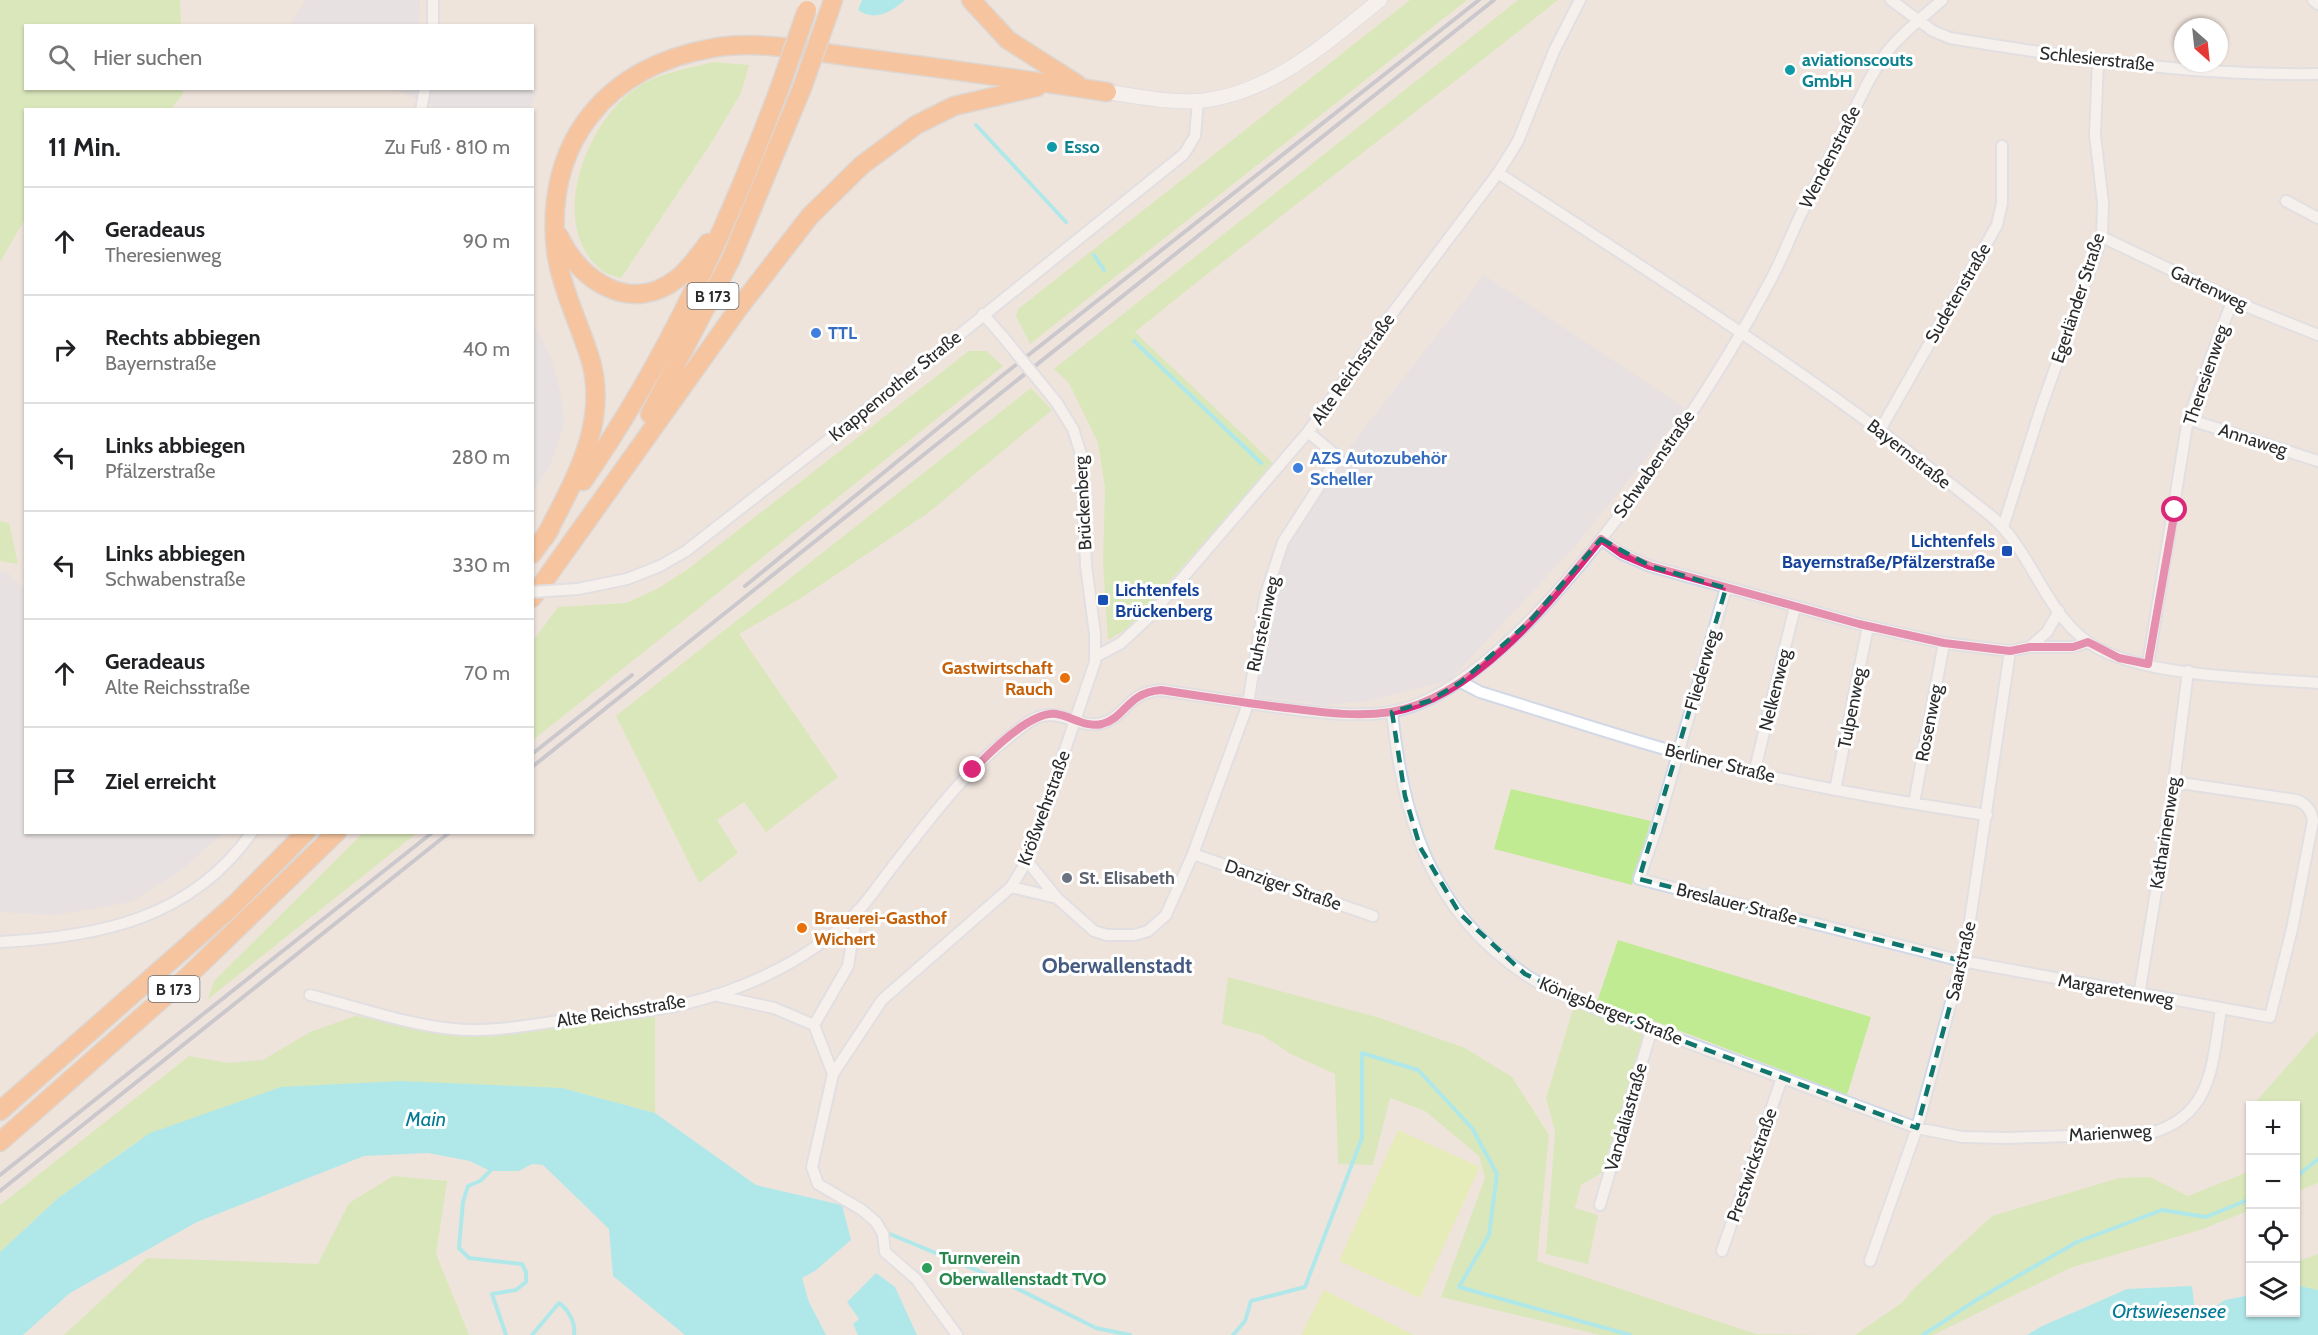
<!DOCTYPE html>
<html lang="de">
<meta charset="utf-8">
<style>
body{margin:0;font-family:Cabin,sans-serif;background:#f2f2f2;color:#202124}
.controls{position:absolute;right:18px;bottom:18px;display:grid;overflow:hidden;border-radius:0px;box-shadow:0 2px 4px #0004}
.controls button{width:54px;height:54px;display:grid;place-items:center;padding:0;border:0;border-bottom:2px solid #e0e0e0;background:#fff;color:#202124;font:30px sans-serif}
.compass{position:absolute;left:2174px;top:18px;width:54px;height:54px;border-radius:50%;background:#fff;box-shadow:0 2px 4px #0004;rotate:153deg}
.stop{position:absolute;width:18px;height:18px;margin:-14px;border:4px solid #db2777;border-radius:50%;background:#fff}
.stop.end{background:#db2777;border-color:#fff;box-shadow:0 2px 6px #0008}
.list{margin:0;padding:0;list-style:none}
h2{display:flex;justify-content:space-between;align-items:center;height:78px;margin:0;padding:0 24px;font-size:26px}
h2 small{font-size:20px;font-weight:400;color:#757577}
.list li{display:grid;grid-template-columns:39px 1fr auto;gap:18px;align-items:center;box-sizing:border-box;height:108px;padding:0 24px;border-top:2px solid #e0e0e0}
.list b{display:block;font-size:22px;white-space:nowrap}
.list p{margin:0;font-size:20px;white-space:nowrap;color:#757577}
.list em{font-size:20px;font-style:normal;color:#757577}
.icon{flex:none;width:33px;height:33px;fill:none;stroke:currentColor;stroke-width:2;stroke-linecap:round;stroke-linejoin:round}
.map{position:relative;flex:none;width:2318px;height:1335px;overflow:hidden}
.search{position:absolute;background:#fff;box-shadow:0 2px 4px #0004;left:24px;top:24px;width:510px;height:66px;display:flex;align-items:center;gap:15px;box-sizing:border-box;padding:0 21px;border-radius:0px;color:#757577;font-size:22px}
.panel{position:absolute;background:#fff;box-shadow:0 2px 4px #0004;left:24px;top:108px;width:510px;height:726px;border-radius:0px}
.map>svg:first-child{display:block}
</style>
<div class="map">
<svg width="2318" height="1335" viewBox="0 0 2318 1335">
<rect width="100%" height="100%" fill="#efe4dc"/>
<path fill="#dedde7" d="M306 0H420L419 25H290Z
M518 88 537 93 529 109 432 110V105L393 89Z
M1484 275 1686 409 1577 544 1450 680 1368 701 1325 705 1257 696 1271 593 1284 554 1334 467Z
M532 321 551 358 561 395 564 424 551 464 533 492Z
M0 571 7 572 25 590 26 832 223 833 178 873 131 902 56 915 0 912Z"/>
<path fill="#c0eb93" d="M0 0H180L181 25 26 26V88H182L183 94 171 109 26 110 25 219 0 262Z
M1410 0H1467L1030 344 1016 316 1018 309Z
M1518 0H1558C1418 112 1274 219 1135 332L1274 464 1127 629 1108 640 1103 563 1105 487 1098 443 1069 383 1054 369Z
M713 62 749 65 741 93 713 140 621 278C614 276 605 274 600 269 547 223 586 123 635 89 657 73 687 69 713 62Z
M969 351H986L1003 366 533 740V641L558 607 626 603 657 589 688 569Z
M1031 388 1052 410 928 513 801 598 739 634 838 777 766 832 744 802 717 820 738 853 699 883 616 716Z
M0 521 9 523 18 564 0 561Z
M1511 789 1651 821 1632 885 1494 849Z
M363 833H417L208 999 214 981Z
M1618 940 1871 1017 1847 1095 1649 1019 1597 1002Z
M1228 977 1380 1018 1465 1048 1512 1077 1549 1135 1537 1261 1756 1334 1819 1335H1600L1441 1297 1485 1178 1479 1156 1425 1111 1390 1098 1373 1165 1338 1164 1335 1074 1289 1053 1262 1035 1222 1024Z
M1574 1006 1644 1035 1605 1171 1581 1185 1575 1208 1598 1215 1588 1264 1546 1254 1555 1131 1546 1098Z
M655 1014V1113L562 1088 141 1139 58 1198 0 1252V1205L189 1056 228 1063 263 1060 310 1032 355 1016 458 1035 547 1029Z
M2318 1031V1183L2296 1192V1106L2253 1105Z
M2250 1171V1210L2203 1229 2070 1268 1933 1335H1855L1903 1302 1913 1289 1992 1216 2119 1178 2150 1177 2188 1196Z
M393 1176 447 1181 436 1254 469 1335H64L147 1258 318 1264 349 1203Z
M2318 1254V1290L2296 1285V1262Z"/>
<path fill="#daf38e" d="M1398 1130 1480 1167 1420 1298 1339 1261Z
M1324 1290 1414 1335H1301Z"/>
<path fill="#65edfb" d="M862 0H905C891 12 875 22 858 10Z
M400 1081 562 1088 655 1113 756 1185 842 1205 851 1240 815 1271 802 1278 809 1302 826 1335H685L613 1276 609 1229 543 1165 532 1164 519 1171H490L470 1161 428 1153 364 1156 197 1222 70 1293 23 1335H0V1252L58 1198 150 1133 281 1087Z
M876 1273 895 1287 917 1335H858L853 1324 859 1319 847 1302Z
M2296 1285 2318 1290V1335H2027L2040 1327 2127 1289 2192 1286 2196 1320 2225 1300 2250 1295V1312H2296Z"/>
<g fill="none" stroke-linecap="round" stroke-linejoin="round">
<path stroke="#65edfb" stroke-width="4" d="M976 125 1066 222
M1094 255 1104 270
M1134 341 1261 463
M490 1167V1171L480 1181 468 1186 463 1202 459 1248 469 1258 522 1264 526 1272V1282L516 1290 492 1294 506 1335
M2296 1177 2318 1159
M890 1234 998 1279 1096 1328 1130 1335
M532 1335 559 1303C568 1309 576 1323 574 1335
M1233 1335 1245 1321 1251 1301 1305 1287 1362 1138V1053L1418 1070 1472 1128 1497 1174 1489 1235 1459 1287 1630 1335
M1923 1335 1978 1299 2077 1242 2162 1210 2206 1217 2250 1199"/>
<defs>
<path id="minor" d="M1891 0 1933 31 1950 38C2071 58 2195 76 2318 74
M2313 0 2318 4
M433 26V0
M421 110 425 88
M1498 173C1666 282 1835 390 1991 516 2035 553 2047 624 2101 650 2156 677 2256 678 2318 683
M2286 201 2318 218
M2102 237 2253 309 2318 335
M983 314 1004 338
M2188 419 2318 461
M1880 430 1997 225 2002 203V146
M2003 527 2041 408 2102 237 2103 203 2095 135 2098 61
M1601 539 1622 554 1650 566 1859 624 1944 643 2010 651 2030 647H2073L2087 642
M1726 588 1656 830 1639 879 1962 961 2270 1017 2292 929 2313 821C2311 810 2307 804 2296 800L2174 782
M578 589 627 579 660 566 686 551 845 427 1184 154 1195 136 1198 101
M2030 647 2047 632 2059 611
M1097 656 1121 643 1149 617 1308 432 1388 319 1498 173 1518 141 1554 51 1580 0
M2148 664 2188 419 2233 299
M1461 682 1480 692C1571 720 1662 751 1755 773 1832 791 1909 803 1987 815
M1392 712C1403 820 1431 912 1526 975 1549 990 1575 1000 1600 1010L1917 1128 1962 1137 2008 1138 2151 1133C2213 1115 2212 1064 2221 1009
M1754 773 1795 607
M1835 790 1868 626
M1914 803 1944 643
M1193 854 1373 916
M1027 861 1057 898
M1011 887 1057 898 1094 931 1107 935H1134L1148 931 1166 915 1193 854 1248 704 1265 597 1283 542 1338 457 1308 432
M0 942C99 937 191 919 252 832
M310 995C357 1007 405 1024 453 1029 491 1033 529 1025 566 1020 597 1016 629 1014 659 1009 730 997 806 964 856 913 869 900 879 884 890 870 926 824 962 774 1008 738 1017 731 1026 722 1036 718 1060 707 1080 730 1103 723 1128 715 1126 693 1161 690 1207 697 1252 704 1298 710 1329 713 1360 717 1390 712 1522 691 1708 398 1769 283 1782 260 1791 234 1803 210 1817 181 1833 152 1848 123 1860 98 1873 69 1891 47 1906 30 1925 15 1942 0
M714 995 774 1008 814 1025
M2139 995 2174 782 2188 671
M814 1025 848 966 857 911
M814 1025 833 1074
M1600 1205 1652 1028
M1722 1251 1782 1078
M1870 1261 1917 1128 1966 947 2010 651
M957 1335 916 1279 885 1252 883 1234 876 1222 862 1210 818 1184 812 1167 833 1074 882 1000 1011 887 1027 861 1095 662V634L1086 566 1082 457 1073 429 1057 403"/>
<path id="tertiary" d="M1107 92C1136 96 1168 103 1198 101 1270 95 1326 43 1380 0"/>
<path id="trunk" d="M971 0 1008 40 1077 84
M829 12 833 0
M559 236C580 282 632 315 678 278 690 268 699 255 708 243
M650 414 731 259 802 88
M583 481C667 360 729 224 780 87
M545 537C574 481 611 420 589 355 578 321 561 287 556 251 544 142 607 66 713 48 756 40 803 50 846 56 933 67 1020 79 1107 92
M532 554 550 529
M532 598 738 309 810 216 862 165 916 125 954 106 1037 87
M0 1111 234 905 306 832
M0 1142 188 976 337 832"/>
</defs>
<use href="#minor" stroke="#d1d9e6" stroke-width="14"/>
<use href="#tertiary" stroke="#d1d9e6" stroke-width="16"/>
<use href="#trunk" stroke="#c8c8c8" stroke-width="21"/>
<use href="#minor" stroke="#fff" stroke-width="10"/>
<use href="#tertiary" stroke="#fff" stroke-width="14"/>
<use href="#trunk" stroke="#ff9e54" stroke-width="18"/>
<path stroke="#9ea6b8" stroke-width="4" d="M745 586 1003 375 1479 0
M532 754 632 675
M532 767 1494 0
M0 1175 433 832
M0 1191 450 832"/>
<defs>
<path id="minor-bridge" d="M1004 338 1057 403
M532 592 578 589"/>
<path id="trunk-bridge" d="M780 87 807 10
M802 88 829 12"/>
</defs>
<use href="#minor-bridge" stroke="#d1d9e6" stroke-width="14" stroke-linecap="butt"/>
<use href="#trunk-bridge" stroke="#c8c8c8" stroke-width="21" stroke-linecap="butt"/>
<use href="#minor-bridge" stroke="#fff" stroke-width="10"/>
<use href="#trunk-bridge" stroke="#ff9e54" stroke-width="18"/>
</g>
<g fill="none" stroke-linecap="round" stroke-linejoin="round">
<path stroke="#db2777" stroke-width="8" d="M973 770C990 752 1031 711 1056 714 1071 716 1086 728 1102 724 1127 717 1126 693 1161 690 1206 697 1251 704 1296 709 1327 713 1359 717 1391 712 1475 698 1550 602 1601 539L1622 554 1650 566 1859 624 1944 643 2010 651 2030 647H2073L2088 642 2119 658 2148 664 2175 510"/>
</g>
<path d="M0 0H2318V1335H0ZM1601 539 1650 566 1726 588 1639 879 1962 961 1917 1128 1600 1010 1525 974 1460 914 1420 847 1405 796 1392 712 1429 701 1461 682 1530 621Z" fill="#efe4dc" fill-opacity=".55" fill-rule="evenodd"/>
<path fill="none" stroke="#0f766e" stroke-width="4.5" stroke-dasharray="12 8" stroke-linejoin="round" d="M1601 539 1650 566 1726 588 1639 879 1962 961 1917 1128 1600 1010 1525 974 1460 914 1420 847 1405 796 1392 712 1429 701 1461 682 1530 621Z"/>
<g fill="#0f9aa8" stroke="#fff" stroke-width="2">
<circle cx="1790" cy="70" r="6"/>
<circle cx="1052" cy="147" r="6"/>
</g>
<g fill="#3f7fe0" stroke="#fff" stroke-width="2">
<circle cx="816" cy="333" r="6"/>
<circle cx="1298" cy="468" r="6"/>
</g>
<g fill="#1a4fb4" stroke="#fff" stroke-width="2">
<rect x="2001" y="545" width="12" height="12" rx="3"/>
<rect x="1097" y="594" width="12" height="12" rx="3"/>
</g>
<g fill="#e8710a" stroke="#fff" stroke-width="2">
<circle cx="1065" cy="678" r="6"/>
<circle cx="802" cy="928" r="6"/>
</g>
<circle fill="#6b7280" stroke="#fff" stroke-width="2" cx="1067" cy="878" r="6"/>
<circle fill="#2e9e5b" stroke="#fff" stroke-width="2" cx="927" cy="1268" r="6"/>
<g text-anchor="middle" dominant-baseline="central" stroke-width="6" stroke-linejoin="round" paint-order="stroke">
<g fill="#fff" stroke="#6b6b6b" stroke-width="1.5">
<rect x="687.5" y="283" width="51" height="26" rx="4.5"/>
<rect x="148.5" y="976" width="51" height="26" rx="4.5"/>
</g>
<g font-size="16" font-weight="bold" fill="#2b2b2b">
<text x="713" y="296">B 173</text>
<text x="174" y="989">B 173</text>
</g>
<g font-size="18" fill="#2b2b2b" stroke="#fff">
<text transform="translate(2097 59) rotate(6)">Schlesierstraße</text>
<text transform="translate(1830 157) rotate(-63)">Wendenstraße</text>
<text transform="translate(2209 288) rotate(25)">Gartenweg</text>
<text transform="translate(1958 293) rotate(-60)">Sudetenstraße</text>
<text transform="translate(2078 298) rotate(-72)">Egerländer Straße</text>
<text transform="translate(1353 369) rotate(-55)">Alte Reichsstraße</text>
<text transform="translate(2206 375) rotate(-71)">Theresienweg</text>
<text transform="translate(895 386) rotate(-39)">Krappenrother Straße</text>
<text transform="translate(2253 440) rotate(18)">Annaweg</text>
<text transform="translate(1909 454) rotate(38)">Bayernstraße</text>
<text transform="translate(1654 464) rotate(-55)">Schwabenstraße</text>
<text transform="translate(1083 503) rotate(-93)">Brückenberg</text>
<text transform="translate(1263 624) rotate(-78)">Ruhsteinweg</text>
<text transform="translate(1702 670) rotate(-74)">Fliederweg</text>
<text transform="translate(1775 690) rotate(-76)">Nelkenweg</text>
<text transform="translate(1852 708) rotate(-79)">Tulpenweg</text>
<text transform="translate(1929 723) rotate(-79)">Rosenweg</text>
<text transform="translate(1720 763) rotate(14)">Berliner Straße</text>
<text transform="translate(1044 808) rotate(-70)">Krößwehrstraße</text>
<text transform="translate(2165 833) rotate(-81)">Katharinenweg</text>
<text transform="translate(1283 885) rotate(19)">Danziger Straße</text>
<text transform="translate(1737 904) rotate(14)">Breslauer Straße</text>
<text transform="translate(1961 961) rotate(-77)">Saarstraße</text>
<text transform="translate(2116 990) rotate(10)">Margaretenweg</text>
<text transform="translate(621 1011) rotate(-9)">Alte Reichsstraße</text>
<text transform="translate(1611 1011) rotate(22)">Königsberger Straße</text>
<text transform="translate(1626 1117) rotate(-74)">Vandaliastraße</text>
<text transform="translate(2110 1133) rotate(-3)">Marienweg</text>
<text transform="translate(1752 1165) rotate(-71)">Prestwickstraße</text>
</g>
<g font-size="18" font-weight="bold" fill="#0d838f" stroke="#fff" text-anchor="start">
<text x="1802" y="60">aviationscouts<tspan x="1802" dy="21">GmbH</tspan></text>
<text x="1064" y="147">Esso</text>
</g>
<g font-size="18" font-weight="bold" fill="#366cbe" stroke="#fff" text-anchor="start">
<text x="828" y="333">TTL</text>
<text x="1310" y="458">AZS Autozubehör<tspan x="1310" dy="21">Scheller</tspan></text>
</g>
<g font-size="18" font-weight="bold" fill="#164399" stroke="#fff" text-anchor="end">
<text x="1995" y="541">Lichtenfels<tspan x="1995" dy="21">Bayernstraße/Pfälzerstraße</tspan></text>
<text x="1115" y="590" text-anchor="start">Lichtenfels<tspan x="1115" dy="21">Brückenberg</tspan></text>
</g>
<g font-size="18" font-weight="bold" fill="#c56008" stroke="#fff" text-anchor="end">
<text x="1053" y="668">Gastwirtschaft<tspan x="1053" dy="21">Rauch</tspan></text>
<text x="814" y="918" text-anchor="start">Brauerei-Gasthof<tspan x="814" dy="21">Wichert</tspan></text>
</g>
<g font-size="18" font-weight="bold" fill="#5b616d" stroke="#fff" text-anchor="start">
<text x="1079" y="878">St. Elisabeth</text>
</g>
<g font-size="18" font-weight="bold" fill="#27864d" stroke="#fff" text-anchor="start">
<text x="939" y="1258">Turnverein<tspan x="939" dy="21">Oberwallenstadt TVO</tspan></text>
</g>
<g font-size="20" font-style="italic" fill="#037b94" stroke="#fff">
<text x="426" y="1119">Main</text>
<text x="2169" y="1311">Ortswiesensee</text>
</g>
<g font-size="21" font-weight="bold" fill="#465b82" stroke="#fff">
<text x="1117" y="965">Oberwallenstadt</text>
</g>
</g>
</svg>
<div class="controls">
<button>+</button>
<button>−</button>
<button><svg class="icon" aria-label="locate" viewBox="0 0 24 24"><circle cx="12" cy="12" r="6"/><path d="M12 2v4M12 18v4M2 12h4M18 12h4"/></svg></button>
<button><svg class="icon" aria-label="layers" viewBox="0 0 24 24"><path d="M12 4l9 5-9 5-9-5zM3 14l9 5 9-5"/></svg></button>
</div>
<svg class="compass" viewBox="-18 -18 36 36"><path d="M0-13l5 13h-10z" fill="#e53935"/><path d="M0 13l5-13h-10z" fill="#757577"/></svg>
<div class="stop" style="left:2175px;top:510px"></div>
<div class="stop end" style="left:973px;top:770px"></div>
<div class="search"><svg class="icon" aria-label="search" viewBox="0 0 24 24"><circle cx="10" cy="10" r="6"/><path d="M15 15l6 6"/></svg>Hier suchen</div>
<section class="panel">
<h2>11 Min.<small>Zu Fuß · 810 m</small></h2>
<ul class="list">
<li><svg class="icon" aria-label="ahead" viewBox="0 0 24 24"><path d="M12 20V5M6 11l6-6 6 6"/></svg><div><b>Geradeaus</b><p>Theresienweg</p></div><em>90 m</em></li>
<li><svg class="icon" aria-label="right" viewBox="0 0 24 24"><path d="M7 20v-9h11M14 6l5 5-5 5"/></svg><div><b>Rechts abbiegen</b><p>Bayernstraße</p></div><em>40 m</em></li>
<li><svg class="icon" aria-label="left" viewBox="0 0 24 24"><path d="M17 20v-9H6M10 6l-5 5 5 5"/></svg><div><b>Links abbiegen</b><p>Pfälzerstraße</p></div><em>280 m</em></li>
<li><svg class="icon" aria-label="left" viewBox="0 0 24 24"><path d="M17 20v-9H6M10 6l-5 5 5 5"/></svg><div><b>Links abbiegen</b><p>Schwabenstraße</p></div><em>330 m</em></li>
<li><svg class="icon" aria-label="ahead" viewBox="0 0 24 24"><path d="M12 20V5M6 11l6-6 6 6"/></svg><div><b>Geradeaus</b><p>Alte Reichsstraße</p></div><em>70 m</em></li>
<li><svg class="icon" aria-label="arrive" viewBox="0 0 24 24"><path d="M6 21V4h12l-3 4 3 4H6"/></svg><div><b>Ziel erreicht</b></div></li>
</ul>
</section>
</div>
